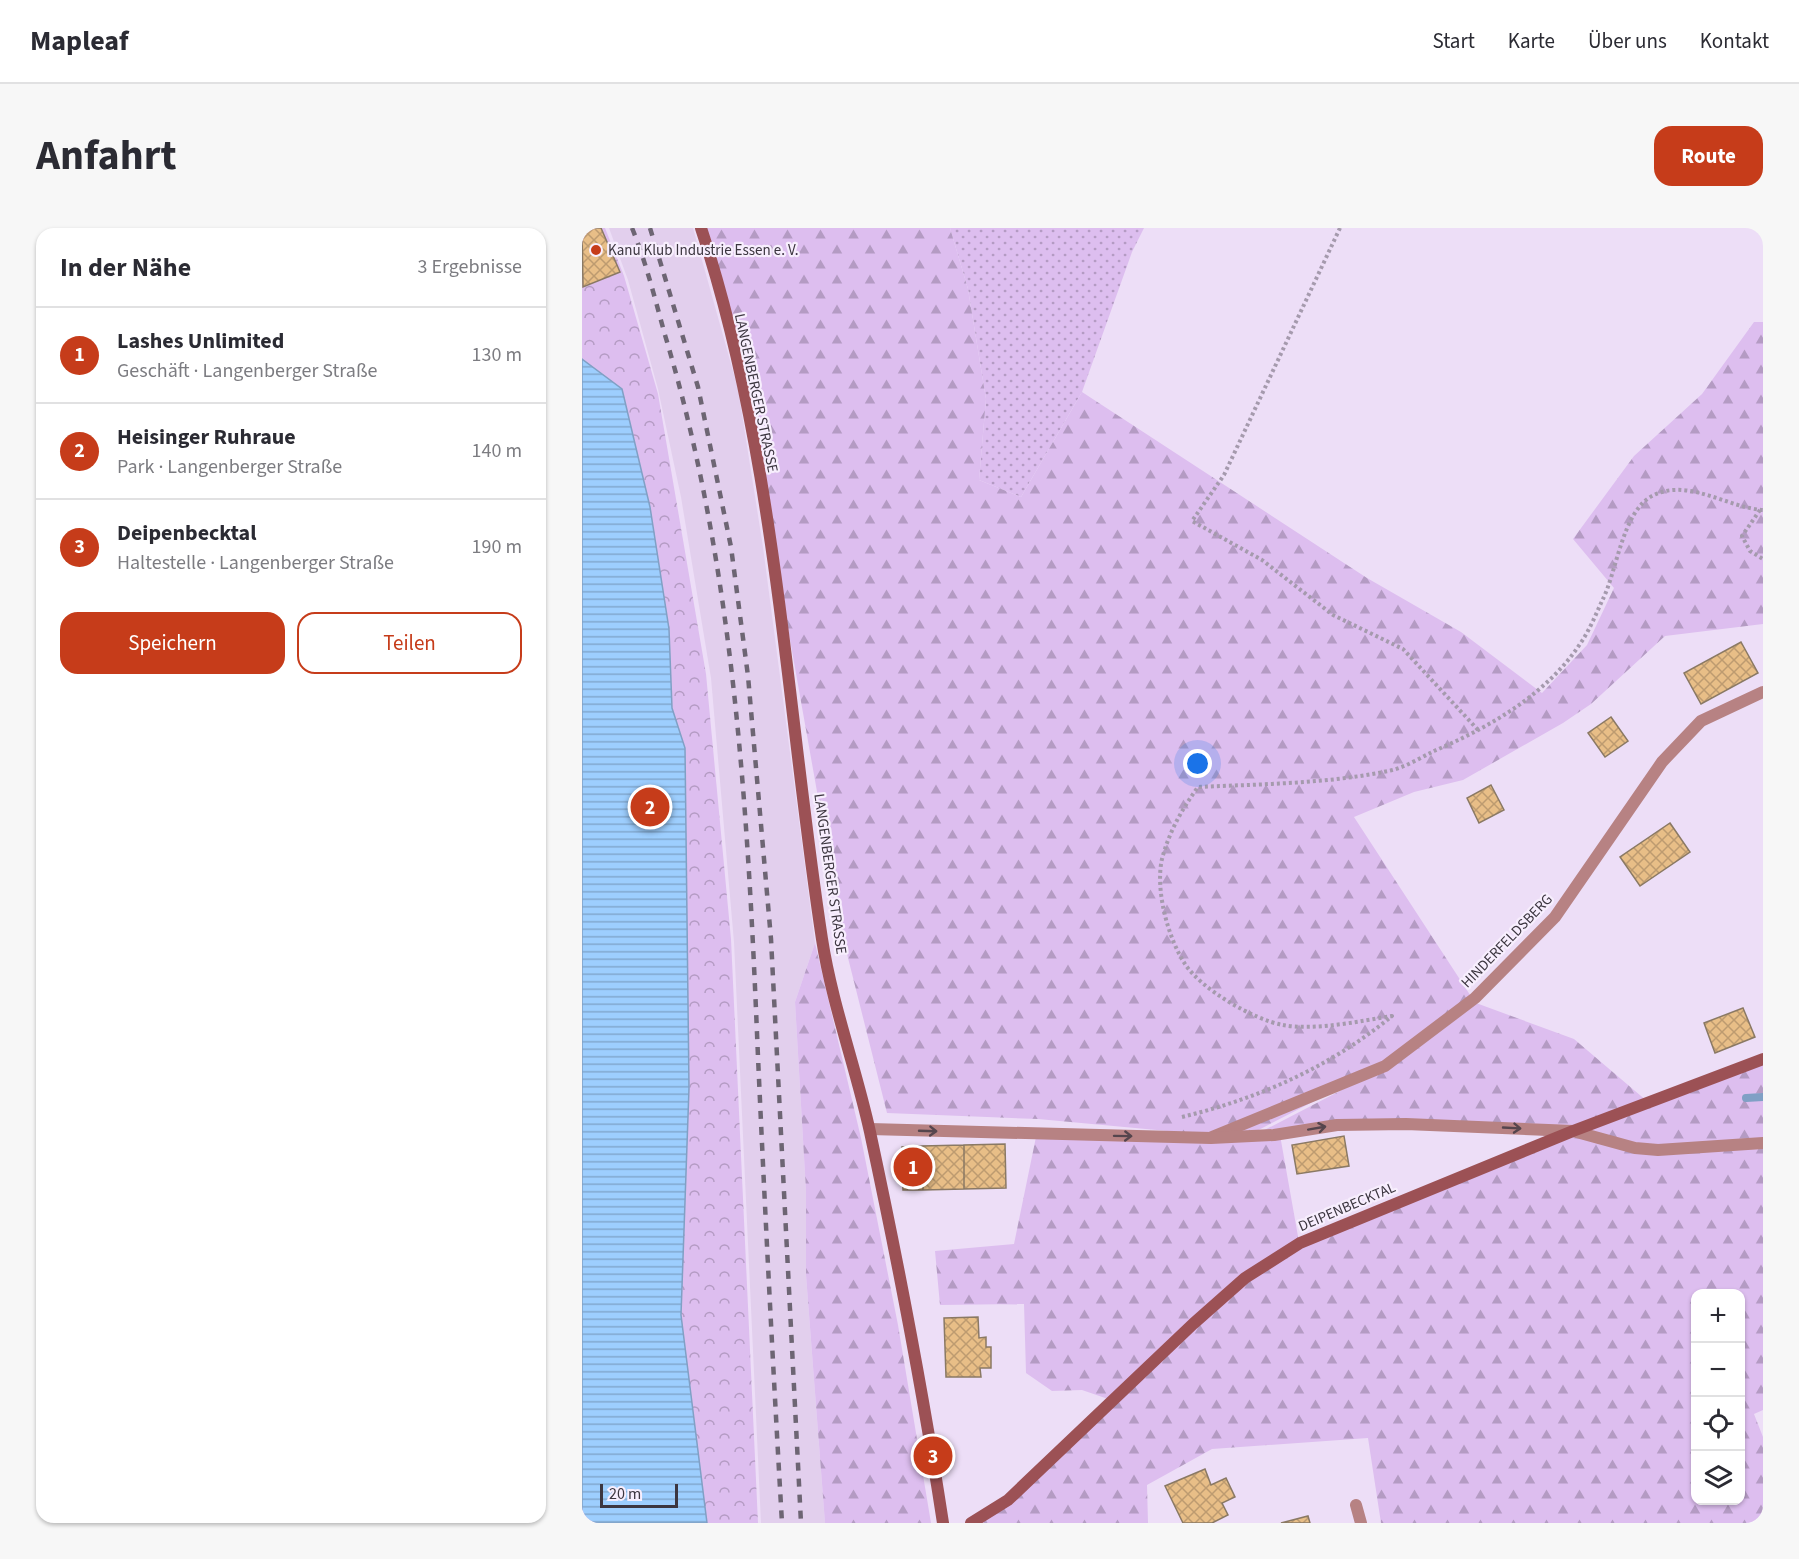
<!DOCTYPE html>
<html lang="de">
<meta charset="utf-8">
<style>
body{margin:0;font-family:"Source Sans 3",sans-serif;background:#f7f7f7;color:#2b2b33}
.controls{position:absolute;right:18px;bottom:18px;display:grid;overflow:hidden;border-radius:12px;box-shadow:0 2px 4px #0004}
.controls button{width:54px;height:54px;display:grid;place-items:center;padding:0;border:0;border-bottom:2px solid #e1e1e2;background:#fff;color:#2b2b33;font:30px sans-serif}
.scale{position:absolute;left:18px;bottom:15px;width:78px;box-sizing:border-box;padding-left:6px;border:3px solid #3c3640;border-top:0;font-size:16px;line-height:21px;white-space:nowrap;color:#3c3640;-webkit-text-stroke:4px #f7eefd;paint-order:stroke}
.you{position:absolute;left:616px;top:536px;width:21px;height:21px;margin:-15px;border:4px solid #fff;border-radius:50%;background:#1a73e8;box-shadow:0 0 0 9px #1a73e833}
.badge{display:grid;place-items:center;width:39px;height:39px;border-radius:50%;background:#c63c1a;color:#fff;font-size:20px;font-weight:700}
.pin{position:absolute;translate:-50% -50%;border:3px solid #fff;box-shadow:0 2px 6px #0006}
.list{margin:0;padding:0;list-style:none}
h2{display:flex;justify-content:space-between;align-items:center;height:78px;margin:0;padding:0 24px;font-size:26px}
h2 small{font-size:20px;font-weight:400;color:#7c7c81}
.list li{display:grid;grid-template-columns:39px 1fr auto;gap:18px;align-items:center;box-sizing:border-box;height:96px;padding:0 24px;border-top:2px solid #e1e1e2}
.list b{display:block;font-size:22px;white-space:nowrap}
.list p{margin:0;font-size:20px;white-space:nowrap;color:#7c7c81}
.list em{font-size:20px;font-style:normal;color:#7c7c81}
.actions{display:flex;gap:12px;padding:18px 24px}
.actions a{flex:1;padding:14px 0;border:2px solid #c63c1a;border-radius:18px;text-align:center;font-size:21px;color:#c63c1a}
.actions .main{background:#c63c1a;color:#fff}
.icon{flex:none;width:33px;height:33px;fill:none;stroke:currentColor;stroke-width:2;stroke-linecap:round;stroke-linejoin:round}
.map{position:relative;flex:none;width:1181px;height:1295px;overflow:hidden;border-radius:18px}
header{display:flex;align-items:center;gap:36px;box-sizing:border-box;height:84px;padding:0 30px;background:#fff;border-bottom:2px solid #e1e1e2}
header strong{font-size:28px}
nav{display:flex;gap:33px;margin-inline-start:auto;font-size:21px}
.intro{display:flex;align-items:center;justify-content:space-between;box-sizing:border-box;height:144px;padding:0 36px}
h1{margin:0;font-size:42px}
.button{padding:15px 27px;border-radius:18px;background:#c63c1a;color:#fff;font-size:21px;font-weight:700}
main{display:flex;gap:36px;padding:0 36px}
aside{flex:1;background:#fff;border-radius:18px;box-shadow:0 2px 4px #0004}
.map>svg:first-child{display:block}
</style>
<header>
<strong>Mapleaf</strong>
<nav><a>Start</a><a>Karte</a><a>Über uns</a><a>Kontakt</a></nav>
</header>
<div class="intro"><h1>Anfahrt</h1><a class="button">Route</a></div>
<main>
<aside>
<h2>In der Nähe<small>3 Ergebnisse</small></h2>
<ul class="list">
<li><span class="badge">1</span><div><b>Lashes Unlimited</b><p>Geschäft · Langenberger Straße</p></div><em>130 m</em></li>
<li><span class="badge">2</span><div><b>Heisinger Ruhraue</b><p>Park · Langenberger Straße</p></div><em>140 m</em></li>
<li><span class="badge">3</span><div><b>Deipenbecktal</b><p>Haltestelle · Langenberger Straße</p></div><em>190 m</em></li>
</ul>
<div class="actions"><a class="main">Speichern</a><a>Teilen</a></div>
</aside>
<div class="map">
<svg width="1181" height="1295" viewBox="0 0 1181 1295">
<defs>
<pattern id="grass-dots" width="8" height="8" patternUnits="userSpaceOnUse" patternTransform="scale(1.5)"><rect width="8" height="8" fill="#ddbeef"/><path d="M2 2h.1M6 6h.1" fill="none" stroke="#b49bc3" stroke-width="1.8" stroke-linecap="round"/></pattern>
<pattern id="forest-firs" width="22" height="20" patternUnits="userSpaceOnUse" patternTransform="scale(1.5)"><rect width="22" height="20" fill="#ddbeef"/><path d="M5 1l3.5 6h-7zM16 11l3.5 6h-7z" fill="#b49bc3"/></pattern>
<pattern id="park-crowns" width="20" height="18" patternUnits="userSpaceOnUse" patternTransform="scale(1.5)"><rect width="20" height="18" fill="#ddbeef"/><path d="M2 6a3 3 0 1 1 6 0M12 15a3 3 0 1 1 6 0" fill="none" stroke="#b49bc3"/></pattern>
<pattern id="water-rules" width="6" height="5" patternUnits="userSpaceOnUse" patternTransform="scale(1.5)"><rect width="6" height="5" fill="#9dcefe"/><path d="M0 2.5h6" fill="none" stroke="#81a8cf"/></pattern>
<pattern id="building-cross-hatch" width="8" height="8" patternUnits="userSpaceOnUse" patternTransform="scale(1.5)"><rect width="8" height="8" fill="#e8be87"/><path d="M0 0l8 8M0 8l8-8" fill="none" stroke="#bd9b70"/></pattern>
</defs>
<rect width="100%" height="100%" fill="#eddef7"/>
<path fill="#e2cfed" d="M27 0H111L156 161 181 319 233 715 213 774 224 963V1047L243 1295H179L152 714 129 450 99 269 76 161 46 52Z"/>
<path fill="url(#grass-dots)" d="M368 0H562L550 24 500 164 439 269 397 252 404 171 386 61Z"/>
<path fill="url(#forest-firs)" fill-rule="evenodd" d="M123 0H368L386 61 404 171 397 252 439 269 500 164 785 350 879 404 960 465 1005 417 1032 360 991 311 1052 228 1120 166 1172 94H1181V396L1083 408 1009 476 981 495 881 552 832 564 772 589 892 773 802 837 661 910 456 891 305 885 261 710 191 316Z
M233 715 279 910 316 1097 349 1295H243L224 1047V963L213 774Z
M894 775 992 811 1066 874 976 909 824 895 669 909 804 839Z
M1181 833V1182L1172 1186 1181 1209V1295H799L786 1210 630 1221 565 1257 566 1295H393L665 1050 719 1016ZM1114 1066H1158V1272H1114Z
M698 907 717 1014 662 1048 529 1172 500 1162 470 1163 444 1145 442 1076 358 1077 353 1023 432 1016 454 909Z"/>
<path fill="url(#park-crowns)" d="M0 0H23L42 48 76 166 124 446 149 711 176 1295H0Z"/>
<path fill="url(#water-rules)" stroke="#80a0c5" stroke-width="1.5" d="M0 131 40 161 68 279 87 401 90 480 103 520 107 860 99 1087 125 1295H0Z"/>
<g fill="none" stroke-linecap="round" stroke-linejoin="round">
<path stroke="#80a0c5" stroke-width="8" d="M1164 870 1181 869"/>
</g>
<path fill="url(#building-cross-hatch)" stroke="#8a7964" stroke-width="1.5" d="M0 0H19L38 44 1 59Z
M1159 414 1176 445 1119 476 1102 445Z
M1029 489 1046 513 1023 529 1006 505Z
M909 557 922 582 897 595 885 570Z
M1088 595 1108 624 1058 658 1038 629Z
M1161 780 1173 809 1133 825 1122 795Z
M762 908 767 938 715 946 710 917Z
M423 916 424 960 382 961V917Z
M382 917V961L341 962 340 918Z
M340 918 341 962H321L320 919Z
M396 1089 397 1110 404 1109V1119H409V1140H398L399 1149H364L362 1090Z
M623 1241 629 1257 644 1250 653 1269 640 1275 646 1287 630 1295H601L583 1258Z
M726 1288 728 1295H699Z"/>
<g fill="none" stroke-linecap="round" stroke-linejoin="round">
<path stroke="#a59aad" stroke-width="4" stroke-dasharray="3 3" stroke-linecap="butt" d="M758 0 642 247 610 293 680 332 751 387 821 421 897 503
M1178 282 1160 308 1168 323 1181 331
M600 889C678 870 748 839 810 788 779 793 732 803 701 797 672 792 619 761 603 736 586 710 573 662 580 631 587 604 600 581 616 559 679 556 744 556 806 543 822 540 838 530 852 523 908 499 966 466 1000 413 1008 401 1014 386 1020 373 1035 344 1040 284 1070 268 1105 249 1146 280 1181 282"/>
<path stroke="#b78283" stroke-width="12" d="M991 903 1053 920 1076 922 1181 915
M630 909 803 838 893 770 973 689 1080 534 1119 493 1181 464
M774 1277 779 1295"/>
<path stroke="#b78283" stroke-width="12" d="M288 901 629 910 692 907 755 897 824 896 991 903"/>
<path stroke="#9c5155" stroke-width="12" d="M119 0C194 227 204 476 240 711 250 776 274 840 288 904 316 1034 341 1164 361 1295
M389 1295 426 1272 611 1096 663 1050 718 1015 991 903 1181 831"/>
<path stroke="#6d6573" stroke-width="4.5" stroke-dasharray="8 8" stroke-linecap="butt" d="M50 0C64 34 73 71 83 107 153 341 166 586 176 829 183 984 191 1140 200 1295
M68 0 116 159 149 319 166 448 189 711 219 1295"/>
</g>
<defs><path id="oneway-shaft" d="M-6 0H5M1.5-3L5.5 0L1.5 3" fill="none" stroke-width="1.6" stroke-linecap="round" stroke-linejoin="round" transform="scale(1.5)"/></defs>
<g stroke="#55454d">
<use href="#oneway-shaft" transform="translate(735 900) rotate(-10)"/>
<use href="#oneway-shaft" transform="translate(930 900) rotate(3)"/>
<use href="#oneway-shaft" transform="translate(346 903) rotate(2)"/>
<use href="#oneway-shaft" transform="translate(541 908) rotate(1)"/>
</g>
<circle fill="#c63c1a" stroke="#f7eefd" stroke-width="2" cx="14" cy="22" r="6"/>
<g text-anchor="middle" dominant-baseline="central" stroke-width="4.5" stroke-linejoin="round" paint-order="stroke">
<g font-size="15" fill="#3c3640" stroke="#f7eefd" text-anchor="start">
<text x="26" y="22">Kanu Klub Industrie Essen e. V.</text>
</g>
<g font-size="15" fill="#3c3640" stroke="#f7eefd">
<text transform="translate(174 165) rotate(78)">LANGENBERGER STRASSE</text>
<text transform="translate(248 646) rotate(82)">LANGENBERGER STRASSE</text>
<text transform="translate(925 713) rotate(-46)">HINDERFELDSBERG</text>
<text transform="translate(765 979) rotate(-23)">DEIPENBECKTAL</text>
</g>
</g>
</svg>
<div class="controls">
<button>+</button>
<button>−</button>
<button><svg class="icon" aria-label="locate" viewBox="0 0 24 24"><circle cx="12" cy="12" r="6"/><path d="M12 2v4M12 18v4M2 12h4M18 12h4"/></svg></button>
<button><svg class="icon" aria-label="layers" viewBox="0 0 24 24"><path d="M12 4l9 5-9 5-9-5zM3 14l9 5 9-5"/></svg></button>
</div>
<div class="scale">20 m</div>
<div class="you"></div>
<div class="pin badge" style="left:331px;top:939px">1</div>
<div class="pin badge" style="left:68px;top:579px">2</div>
<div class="pin badge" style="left:351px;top:1228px">3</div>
</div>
</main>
